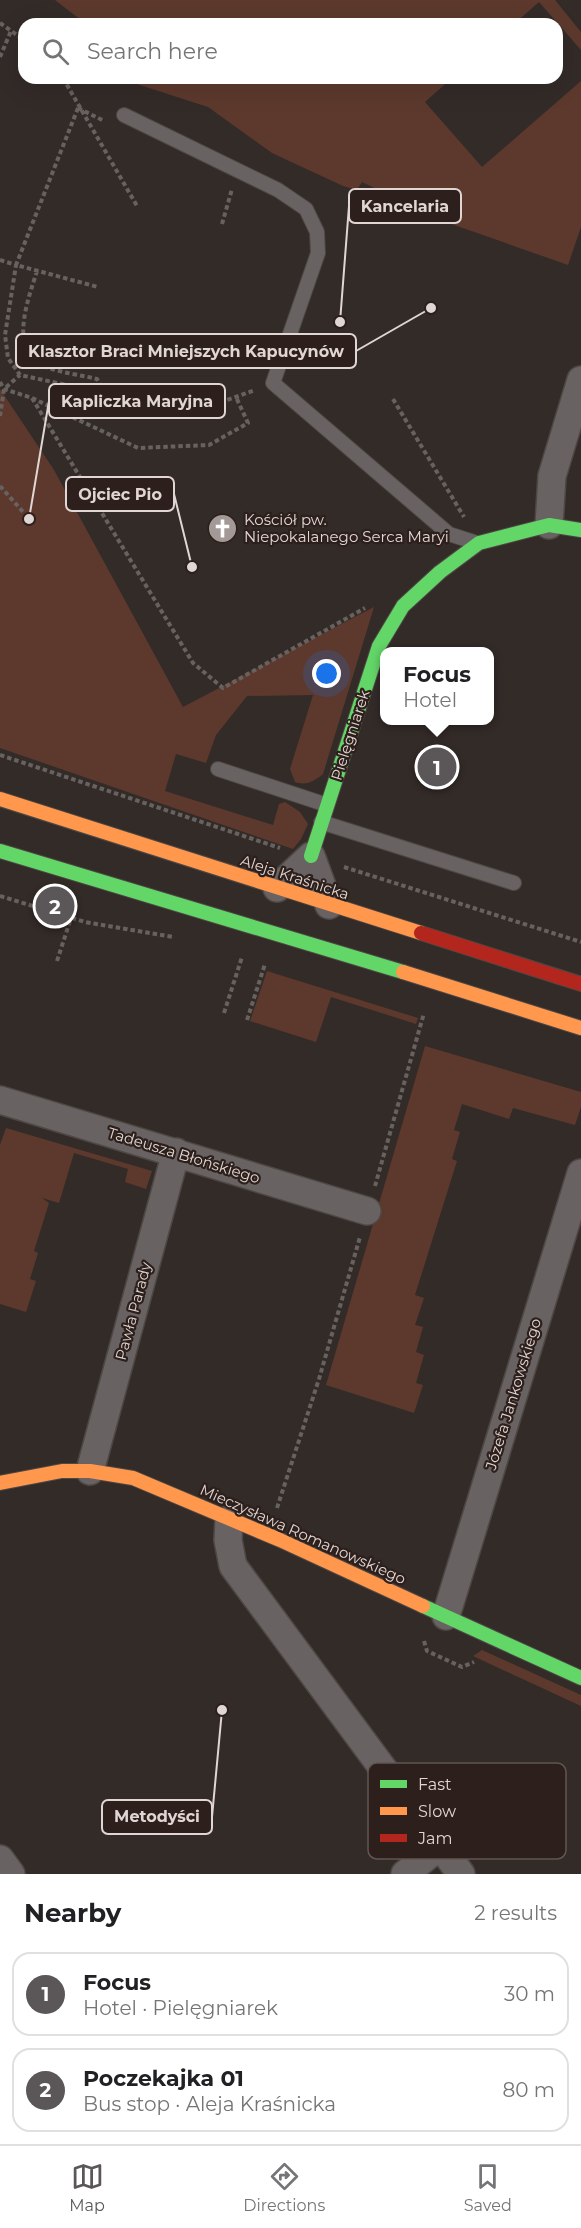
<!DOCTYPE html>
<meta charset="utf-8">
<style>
body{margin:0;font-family:Montserrat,sans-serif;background:#f2f2f2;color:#202124}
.you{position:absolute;left:327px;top:674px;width:21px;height:21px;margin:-15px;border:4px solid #fff;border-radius:50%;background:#1a73e8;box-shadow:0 0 0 9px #1a73e833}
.badge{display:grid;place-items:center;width:39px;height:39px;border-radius:50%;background:#5b5758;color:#fff;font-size:20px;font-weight:700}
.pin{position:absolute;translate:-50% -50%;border:3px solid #fff;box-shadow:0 2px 6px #0006}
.popup{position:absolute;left:380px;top:647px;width:114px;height:78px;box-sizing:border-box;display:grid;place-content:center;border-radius:12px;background:#fff;filter:drop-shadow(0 2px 4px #0005);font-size:20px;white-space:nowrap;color:#757577}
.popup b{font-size:22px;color:#202124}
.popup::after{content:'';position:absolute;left:50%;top:100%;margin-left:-12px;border:12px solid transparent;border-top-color:#fff}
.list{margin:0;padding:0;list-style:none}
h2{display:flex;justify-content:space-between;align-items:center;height:78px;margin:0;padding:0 24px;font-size:26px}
h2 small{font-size:20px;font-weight:400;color:#757577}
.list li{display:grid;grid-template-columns:39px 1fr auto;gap:18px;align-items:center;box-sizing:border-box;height:84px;margin:0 12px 12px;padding:0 12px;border:2px solid #e0e0e0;border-radius:18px}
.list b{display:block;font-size:22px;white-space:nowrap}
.list p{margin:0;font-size:20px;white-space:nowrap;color:#757577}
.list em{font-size:20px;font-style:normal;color:#757577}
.icon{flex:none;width:33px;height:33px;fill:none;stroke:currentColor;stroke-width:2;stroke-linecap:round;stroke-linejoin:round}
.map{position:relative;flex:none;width:581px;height:1874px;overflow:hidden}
.search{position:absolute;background:#fff;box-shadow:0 6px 24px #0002;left:18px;right:18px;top:18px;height:66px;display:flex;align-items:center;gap:15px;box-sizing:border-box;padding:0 21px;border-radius:18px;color:#757577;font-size:22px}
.sheet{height:270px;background:#fff}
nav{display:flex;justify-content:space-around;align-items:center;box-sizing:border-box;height:84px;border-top:2px solid #e0e0e0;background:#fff;font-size:16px;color:#757577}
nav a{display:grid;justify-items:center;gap:3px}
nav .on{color:#5b5758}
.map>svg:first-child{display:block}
</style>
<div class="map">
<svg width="581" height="1874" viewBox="0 0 581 1874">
<rect width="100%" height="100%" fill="#332b28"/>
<path fill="#5d392d" d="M55 0H555L581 32V50L539 2 514 24H86Z
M118 78H452L425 102 482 167 581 81V227L568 265 440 220 362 182 357 190 343 186 272 153 208 107Z
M0 389 54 470 183 707 374 607 323 774C314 781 307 786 295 782L290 769 313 695 247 696 216 735 206 763 176 754 165 791 273 825 279 804 285 802 300 812 308 824 301 839 293 849 0 748Z
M267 971 418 1018 416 1024 331 997 316 1042 250 1021Z
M425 1046 581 1092V1107L575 1125 513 1108 509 1119 462 1104 454 1130 460 1132 452 1159 457 1161 415 1295 424 1298 415 1325 423 1327 416 1352 424 1355 416 1383 423 1385 414 1413 326 1385Z
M6 1128 152 1171 146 1189 125 1182 128 1169 74 1153 59 1203 42 1198 49 1203 34 1251 38 1253 30 1279 36 1281 26 1312 0 1304V1145Z
M482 1650 581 1695V1706L473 1656Z"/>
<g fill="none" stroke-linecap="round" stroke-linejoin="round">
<defs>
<path id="lane" d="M124 115 278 190 306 209 317 232 318 253 273 383 449 534 477 543
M218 769 327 805
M321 822 514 883"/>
<path id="street" d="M549 525 552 476 581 380
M277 888 311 856 329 905
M0 1100 367 1211
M90 1471 176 1152
M229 1520 228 1540 233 1566 461 1874
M446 1616 581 1173
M0 1859 11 1874
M405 1874 440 1846"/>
<path id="fast" d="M0 851 403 972
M311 856 379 646 403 606 440 572 479 543 549 525 581 530
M423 1606 581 1678"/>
<path id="slow" d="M0 799 421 933
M403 972 581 1028
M0 1483 62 1471H90L133 1478 280 1540 423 1606"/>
<path id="jam" d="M421 933 581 984"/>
</defs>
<use href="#lane" stroke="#4e4744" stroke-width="16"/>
<use href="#street" stroke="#4e4744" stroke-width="30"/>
<use href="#fast" stroke="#4e4744" stroke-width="16"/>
<use href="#slow" stroke="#4e4744" stroke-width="16"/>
<use href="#jam" stroke="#4e4744" stroke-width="16"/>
<path stroke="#676260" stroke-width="4" stroke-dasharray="4.5 3" stroke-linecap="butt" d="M0 23 24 40
M0 57 11 31
M63 78 137 206
M78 108 16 265 98 287
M78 108 104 121
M222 224 232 189
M0 260 16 265 5 335 8 358 20 375 193 412 255 390
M37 271C28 300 7 353 46 367 62 373 81 375 97 379L104 393
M0 382 4 389 32 398 138 448 209 445 248 423 236 397
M32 398 193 663 223 688 365 608
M393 399 464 517
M0 416 4 389 20 375
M0 486 24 513
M0 755 280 848
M344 867 581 942
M0 896 85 922 173 937
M57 961 71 918
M224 1013 242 957
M247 1020 265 964
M375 1186 424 1013
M277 1508 319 1379 360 1237
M424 1641 427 1651 462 1667 474 1662"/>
<use href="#lane" stroke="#686362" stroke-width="14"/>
<use href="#street" stroke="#686362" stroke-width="27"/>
<use href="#fast" stroke="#63d668" stroke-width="14"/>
<use href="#slow" stroke="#ff974d" stroke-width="14"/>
<use href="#jam" stroke="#b3261e" stroke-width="14"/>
</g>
<defs>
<symbol id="church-disc" viewBox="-11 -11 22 22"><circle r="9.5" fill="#a39a97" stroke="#2d1f1b"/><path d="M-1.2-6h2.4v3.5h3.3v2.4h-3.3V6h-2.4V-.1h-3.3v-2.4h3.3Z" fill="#fff"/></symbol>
</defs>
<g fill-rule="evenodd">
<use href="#church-disc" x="206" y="512" width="33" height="33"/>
</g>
<g text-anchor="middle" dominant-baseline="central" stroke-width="4.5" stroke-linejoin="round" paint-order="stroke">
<g font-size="15" fill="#e0d6d3" stroke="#2d1f1b" text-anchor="start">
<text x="244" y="519">Kościół pw.<tspan x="244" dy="17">Niepokalanego Serca Maryi</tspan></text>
</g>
<g font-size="15" fill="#e0d6d3" stroke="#2d1f1b">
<text transform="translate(350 735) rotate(-72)">Pielęgniarek</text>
<text transform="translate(295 877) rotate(18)">Aleja Kraśnicka</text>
<text transform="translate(184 1155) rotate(17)">Tadeusza Błońskiego</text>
<text transform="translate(133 1311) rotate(-75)">Pawła Parady</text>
<text transform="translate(513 1394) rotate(-73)">Józefa Jankowskiego</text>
<text transform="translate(303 1534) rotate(24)">Mieczysława Romanowskiego</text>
</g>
</g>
<rect x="368" y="1763" width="198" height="96" rx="9" fill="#2d1f1b" stroke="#635652" stroke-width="1.5"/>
<rect x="380" y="1780" width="27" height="8" fill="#63d668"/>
<rect x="380" y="1807" width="27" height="8" fill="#ff974d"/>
<rect x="380" y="1834" width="27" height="8" fill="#b3261e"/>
<g font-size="16" fill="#e0d6d3">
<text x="418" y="1790">Fast</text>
<text x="418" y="1817">Slow</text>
<text x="418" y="1844">Jam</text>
</g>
<path fill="none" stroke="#e0d6d3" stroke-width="2" d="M340 322L349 206M431 308L356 351M29 519L49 401M192 567L174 494M222 1710L212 1817"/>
<g fill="#e0d6d3" stroke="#2d1f1b" stroke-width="2">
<circle cx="340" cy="322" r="6"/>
<circle cx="431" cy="308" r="6"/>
<circle cx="29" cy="519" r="6"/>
<circle cx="192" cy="567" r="6"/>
<circle cx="222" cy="1710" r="6"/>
</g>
<g fill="#2d1f1b" stroke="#e0d6d3" stroke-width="2">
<rect x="349" y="189" width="112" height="34" rx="6"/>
<rect x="16" y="334" width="340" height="34" rx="6"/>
<rect x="49" y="384" width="176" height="34" rx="6"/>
<rect x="66" y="477" width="108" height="34" rx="6"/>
<rect x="102" y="1800" width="110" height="34" rx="6"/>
</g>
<g font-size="16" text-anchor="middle" font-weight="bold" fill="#e0d6d3">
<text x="405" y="212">Kancelaria</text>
<text x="186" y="357">Klasztor Braci Mniejszych Kapucynów</text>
<text x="137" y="407">Kapliczka Maryjna</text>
<text x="120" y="500">Ojciec Pio</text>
<text x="157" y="1822">Metodyści</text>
</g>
</svg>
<div class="you"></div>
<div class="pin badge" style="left:437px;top:767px">1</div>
<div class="popup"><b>Focus</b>Hotel</div>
<div class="pin badge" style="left:55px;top:906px">2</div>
<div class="search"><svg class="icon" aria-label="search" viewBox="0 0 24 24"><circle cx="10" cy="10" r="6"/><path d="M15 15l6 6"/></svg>Search here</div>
</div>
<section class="sheet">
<h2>Nearby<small>2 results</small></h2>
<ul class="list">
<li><span class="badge">1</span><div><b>Focus</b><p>Hotel · Pielęgniarek</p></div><em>30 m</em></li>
<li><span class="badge">2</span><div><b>Poczekajka 01</b><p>Bus stop · Aleja Kraśnicka</p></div><em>80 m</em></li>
</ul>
</section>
<nav>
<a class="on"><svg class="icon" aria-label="map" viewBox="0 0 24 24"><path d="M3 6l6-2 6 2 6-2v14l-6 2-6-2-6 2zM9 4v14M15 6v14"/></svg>Map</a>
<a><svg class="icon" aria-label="directions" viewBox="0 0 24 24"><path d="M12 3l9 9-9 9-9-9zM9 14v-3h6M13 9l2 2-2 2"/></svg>Directions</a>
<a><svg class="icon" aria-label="saved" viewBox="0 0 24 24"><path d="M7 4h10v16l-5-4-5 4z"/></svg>Saved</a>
</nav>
